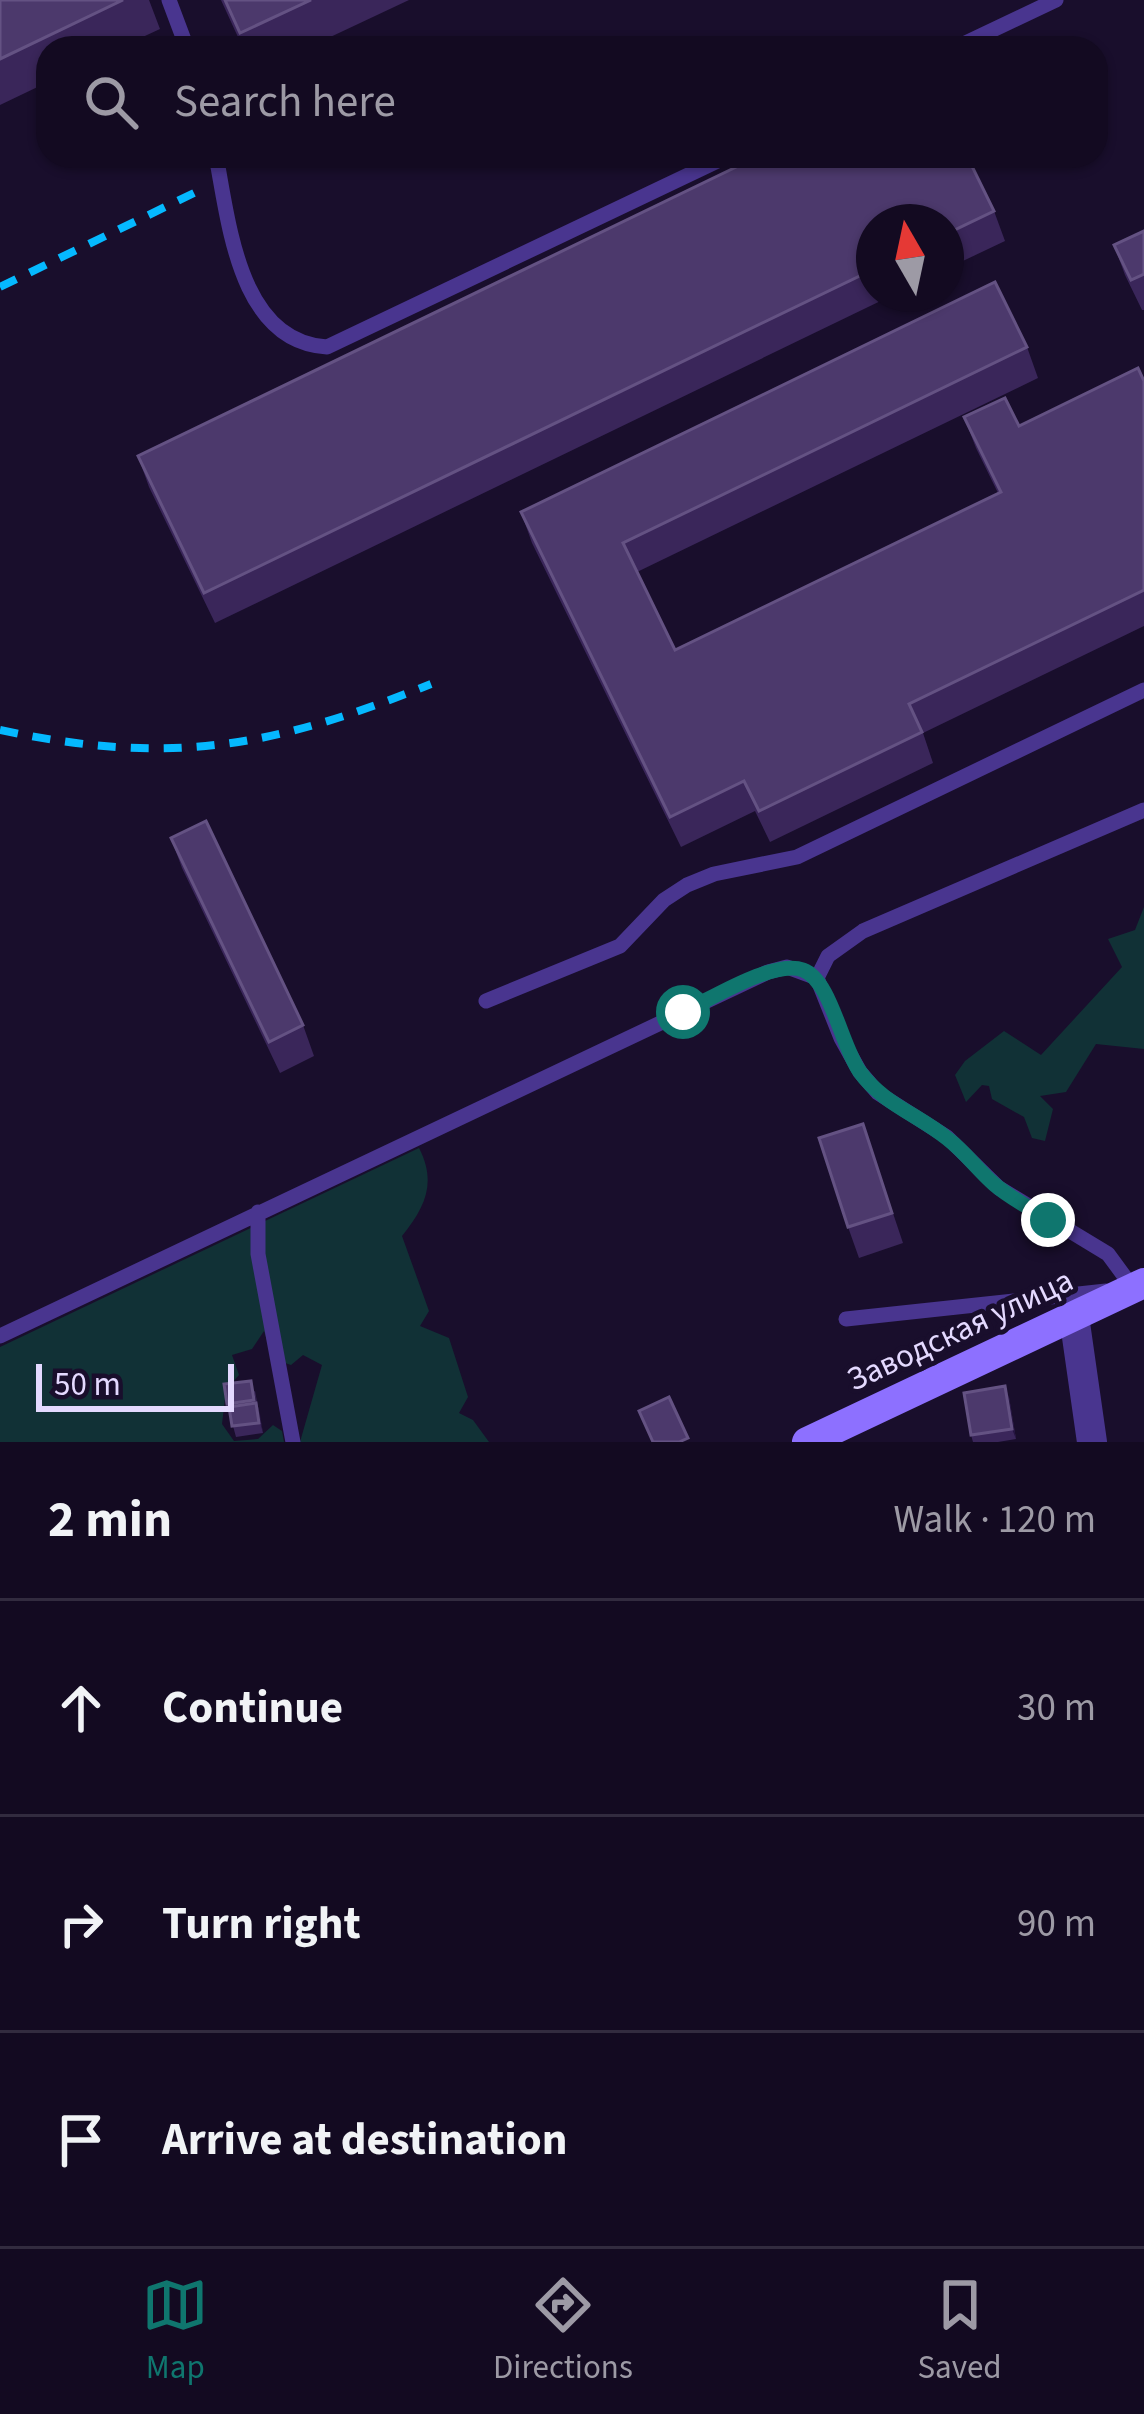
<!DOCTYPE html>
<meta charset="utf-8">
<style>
body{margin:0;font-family:"Source Sans 3",sans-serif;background:#20182e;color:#f1f3f6}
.compass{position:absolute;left:856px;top:204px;width:108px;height:108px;border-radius:50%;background:#130a21;box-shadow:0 3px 9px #0004;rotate:351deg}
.scale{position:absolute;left:36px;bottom:30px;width:198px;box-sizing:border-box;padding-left:12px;border:6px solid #e4d9ff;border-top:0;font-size:33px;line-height:42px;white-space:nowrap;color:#e4d9ff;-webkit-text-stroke:9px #190e2c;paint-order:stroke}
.stop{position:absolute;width:36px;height:36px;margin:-27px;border:9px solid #0f766e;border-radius:50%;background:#fff}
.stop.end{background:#0f766e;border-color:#fff;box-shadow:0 3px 12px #0008}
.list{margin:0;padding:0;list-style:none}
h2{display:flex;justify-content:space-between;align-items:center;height:156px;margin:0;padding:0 48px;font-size:51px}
h2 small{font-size:39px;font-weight:400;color:#9d9aa5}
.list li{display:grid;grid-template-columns:78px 1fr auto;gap:36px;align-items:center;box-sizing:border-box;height:216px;padding:0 48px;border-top:3px solid #322b3f}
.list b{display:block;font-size:45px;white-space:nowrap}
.list em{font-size:39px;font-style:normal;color:#9d9aa5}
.icon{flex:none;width:66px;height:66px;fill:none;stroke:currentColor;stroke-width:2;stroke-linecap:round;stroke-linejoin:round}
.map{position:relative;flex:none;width:1144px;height:1442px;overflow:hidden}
.search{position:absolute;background:#130a21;box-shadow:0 3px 9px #0004;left:36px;right:36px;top:36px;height:132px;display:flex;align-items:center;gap:30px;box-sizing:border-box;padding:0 42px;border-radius:36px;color:#9d9aa5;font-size:45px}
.sheet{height:804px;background:#130a21}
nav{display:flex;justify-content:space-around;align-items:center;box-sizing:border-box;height:168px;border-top:3px solid #322b3f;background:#130a21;font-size:33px;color:#9d9aa5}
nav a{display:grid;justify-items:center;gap:6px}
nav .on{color:#0f766e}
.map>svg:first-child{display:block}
</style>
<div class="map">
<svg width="1144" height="1442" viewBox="0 0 1144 1442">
<rect width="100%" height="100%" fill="#190e2c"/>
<path fill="#113136" d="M1144 907V1049L1096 1044 1066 1092 1040 1096 1053 1109 1045 1141 1032 1138 1024 1117 992 1099 989 1086 982 1085 966 1102 955 1075 965 1061 1004 1031 1041 1055 1122 967 1108 939 1135 930Z
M419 1148C437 1183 425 1207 402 1236L429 1311 420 1326 449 1338 468 1397 459 1413 473 1420 489 1442H300L322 1365 303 1355 291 1365 273 1359 264 1331 252 1349 232 1355 239 1375 226 1390 222 1424 234 1441 258 1439 273 1425 282 1431 284 1442H0V1347Z"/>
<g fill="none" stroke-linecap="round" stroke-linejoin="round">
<path stroke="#49358f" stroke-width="15" d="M169 0 187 48
M955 48 1056 0
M216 156C229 223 239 342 327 347L728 156
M817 978 828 956 863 931 1144 810
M486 1001 620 946 664 900 687 885 714 874 797 857 1144 690
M258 1212V1254L293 1442
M846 1319 1106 1291
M0 1336 768 972 787 967 817 978 841 1038 860 1072 878 1093 947 1137 999 1188 1108 1254 1133 1288"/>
<path stroke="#49358f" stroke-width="30" d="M1074 1316 1092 1442"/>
<path stroke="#8d70ff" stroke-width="30" d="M807 1442 1144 1283"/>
<path stroke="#05b9ff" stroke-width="8" stroke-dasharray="18 15" stroke-linecap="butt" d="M0 287 194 193
M0 730C171 766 271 748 431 684"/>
</g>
<path fill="#3a265a" d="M0 0H149L160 29 119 48H48V82L0 105Z
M221 0H409L307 48H243Z
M759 156H967L994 211 1005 241 946 269V222H874V294H895L215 623 149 487 138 456Z
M1144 231V310H1142L1125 275 1114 245Z
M1027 347 1038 378 637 572 675 650 998 493 976 448 964 417 1019 426 1144 381V626L923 733 933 763 770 842 755 811 681 847 532 543 521 512Z
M171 838 303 1025 314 1056 280 1073 182 868Z
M863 1124 903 1243 859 1258 848 1227Z
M255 1391 263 1433 236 1437 227 1404Z
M1009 1397 1016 1439 998 1442H973L971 1435Z"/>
<path fill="#251440" d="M251 1381 260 1414 263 1433 254 1400Z
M1005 1386 1009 1397 1016 1439 1012 1429Z"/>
<path fill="#4c396c" stroke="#645283" stroke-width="3" d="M0 0H123L0 59Z
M225 0H311L240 33Z
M759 156H967L994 211 946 234V222H874V269L204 593 138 456Z
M1144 231V274L1131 280 1114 245Z
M995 282 1027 347 623 543 675 650 1001 492 964 417 1005 398 1019 426 1138 368 1144 381V590L909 704 922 732 759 811 744 781 670 817 521 512Z
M206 821 303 1025 269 1042 171 838Z
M863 1124 892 1213 848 1227 819 1138Z
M251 1381 254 1400 227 1404 224 1384Z
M1005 1386 1012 1429 971 1435 964 1393Z
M669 1397 688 1438 679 1442H653L639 1411Z
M256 1403 259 1423 232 1426 229 1407Z"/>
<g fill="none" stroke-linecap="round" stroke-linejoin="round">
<path stroke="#0f766e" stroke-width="15" d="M683 1012C711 999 774 959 803 970 831 980 841 1046 860 1072 883 1104 919 1115 948 1139 965 1152 978 1170 994 1184 1010 1198 1031 1208 1048 1220"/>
</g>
<g text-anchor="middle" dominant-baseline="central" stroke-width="10" stroke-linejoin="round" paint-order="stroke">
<g font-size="33" fill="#e4d9ff" stroke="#190e2c">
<text transform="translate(960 1330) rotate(-25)">Заводская улица</text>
</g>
</g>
</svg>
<svg class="compass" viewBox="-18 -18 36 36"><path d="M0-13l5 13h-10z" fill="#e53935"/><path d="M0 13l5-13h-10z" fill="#9d9aa5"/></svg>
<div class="scale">50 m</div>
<div class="stop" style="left:683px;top:1012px"></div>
<div class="stop end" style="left:1048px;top:1220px"></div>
<div class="search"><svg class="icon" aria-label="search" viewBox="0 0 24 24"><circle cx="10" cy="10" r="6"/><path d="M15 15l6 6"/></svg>Search here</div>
</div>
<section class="sheet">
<h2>2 min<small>Walk · 120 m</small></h2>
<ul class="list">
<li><svg class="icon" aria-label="ahead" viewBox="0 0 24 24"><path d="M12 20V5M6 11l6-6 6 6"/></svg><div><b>Continue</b></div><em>30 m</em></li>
<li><svg class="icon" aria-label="right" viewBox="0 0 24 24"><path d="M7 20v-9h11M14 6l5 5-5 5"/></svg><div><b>Turn right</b></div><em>90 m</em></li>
<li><svg class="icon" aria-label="arrive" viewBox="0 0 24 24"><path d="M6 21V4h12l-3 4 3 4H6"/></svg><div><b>Arrive at destination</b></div></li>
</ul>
</section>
<nav>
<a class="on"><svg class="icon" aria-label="map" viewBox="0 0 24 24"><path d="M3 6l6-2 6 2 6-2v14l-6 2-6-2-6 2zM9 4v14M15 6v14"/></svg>Map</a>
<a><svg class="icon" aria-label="directions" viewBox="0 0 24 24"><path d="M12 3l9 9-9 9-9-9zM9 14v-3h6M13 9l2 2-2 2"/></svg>Directions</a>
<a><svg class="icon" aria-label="saved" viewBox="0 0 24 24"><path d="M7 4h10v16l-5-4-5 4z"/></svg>Saved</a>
</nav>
